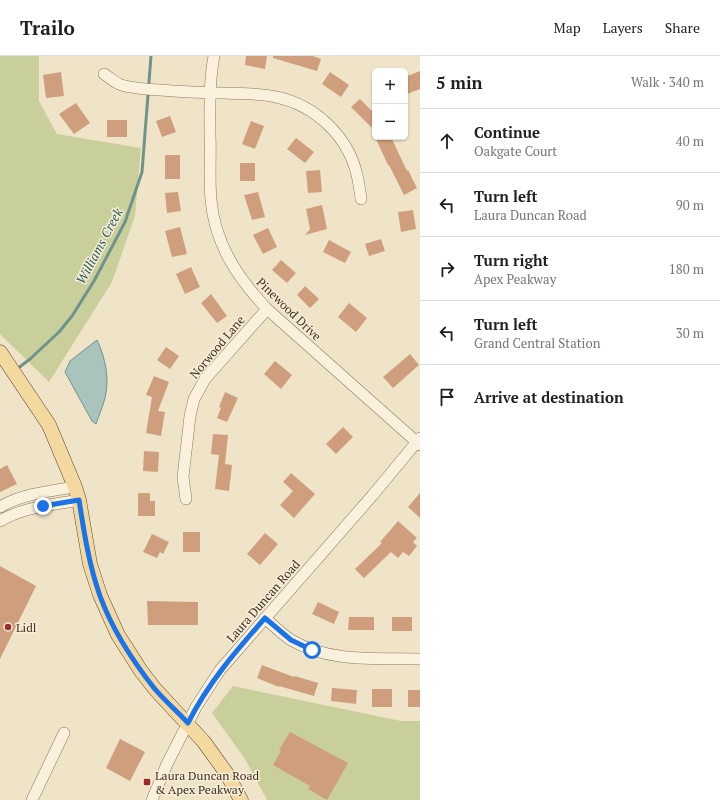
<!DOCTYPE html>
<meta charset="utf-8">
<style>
body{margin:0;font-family:"PT Serif",serif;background:#f6f6f6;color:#202124}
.controls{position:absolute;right:12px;top:12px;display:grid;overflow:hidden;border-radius:6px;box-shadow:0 1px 3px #0004}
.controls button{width:36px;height:36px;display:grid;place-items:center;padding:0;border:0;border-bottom:1px solid #e0e0e0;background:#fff;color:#202124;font:20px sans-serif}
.stop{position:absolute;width:12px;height:12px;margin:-9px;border:3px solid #1a73e8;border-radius:50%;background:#fff}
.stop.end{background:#1a73e8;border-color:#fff;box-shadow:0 1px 4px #0008}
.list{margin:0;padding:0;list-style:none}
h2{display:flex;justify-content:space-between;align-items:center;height:52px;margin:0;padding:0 16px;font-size:17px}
h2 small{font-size:13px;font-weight:400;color:#757577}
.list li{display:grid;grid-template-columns:26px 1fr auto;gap:12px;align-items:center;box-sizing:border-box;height:64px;padding:0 16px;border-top:1px solid #e0e0e0}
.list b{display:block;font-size:15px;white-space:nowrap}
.list p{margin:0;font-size:13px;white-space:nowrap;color:#757577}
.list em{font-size:13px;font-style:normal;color:#757577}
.icon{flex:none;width:22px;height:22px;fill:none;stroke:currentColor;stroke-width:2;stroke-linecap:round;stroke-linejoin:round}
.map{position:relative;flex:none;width:420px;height:744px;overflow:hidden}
header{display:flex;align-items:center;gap:24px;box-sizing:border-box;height:56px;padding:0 20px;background:#fff;border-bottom:1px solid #e0e0e0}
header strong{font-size:19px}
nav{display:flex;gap:22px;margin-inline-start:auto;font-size:14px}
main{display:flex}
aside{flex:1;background:#fff}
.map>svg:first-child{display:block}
</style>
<header>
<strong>Trailo</strong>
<nav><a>Map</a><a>Layers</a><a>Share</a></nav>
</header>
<main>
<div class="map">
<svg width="420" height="744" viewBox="0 0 420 744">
<rect width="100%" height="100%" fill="#f0e4c8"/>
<path fill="#c9cf9b" d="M0 0H39V45L57 78 141 92 135 160 112 226 49 326 0 278Z
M233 630 401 665H420V744H267L245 703 212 657Z"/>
<path fill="#a9c4bc" stroke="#6f938a" d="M97 284C105 301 110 322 105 342 103 350 99 359 96 368L92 365 65 316 70 305Z"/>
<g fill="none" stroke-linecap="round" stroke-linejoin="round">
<path stroke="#6f938a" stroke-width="3" d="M17 313 30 303 59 276 72 260 94 225 125 166 142 116 151 0"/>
</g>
<path fill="#cf9f7d" d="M246 0H267L265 13 245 9Z
M273 0H313L321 3 317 15 273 2Z
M420 15V33L407 38 405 32V21Z
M61 16 64 40 46 42 43 19Z
M330 16 349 29 341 41 322 28Z
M360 43 375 58V75L351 51Z
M76 47 90 67 74 78 59 58Z
M170 60 176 76 162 81 156 65Z
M107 64H127V81H107Z
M251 65 264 70 255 93 242 88Z
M375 81H391L407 115 408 114 417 132 404 139 389 109H388Z
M296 82 314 96 305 107 287 93Z
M165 99H180V123H165Z
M240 107H255V125H240Z
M320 114 322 136 308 137 306 115Z
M178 136 181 155 167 157 165 137Z
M258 136 265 161 252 164 244 139Z
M322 149 327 173 305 179 310 173 306 153Z
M413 154 416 173 401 176 398 156Z
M180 171 187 198 172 201 165 175Z
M268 172 277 191 263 198 253 179Z
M381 183 385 195 369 200 365 188Z
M329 184 351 196 345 207 323 196Z
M281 204 296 217 287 227 272 214Z
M191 211 200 231 185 238 176 218Z
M305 230 319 243 310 252 297 239Z
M211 238 227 260 217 267 201 247Z
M349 247 367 262 356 276 338 261Z
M166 291 179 300 170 313 157 304Z
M410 298 419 309 393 332 383 321Z
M275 305 292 319 281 333 264 318Z
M154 320 169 326 158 355 165 356 161 380 146 377 152 341 146 339Z
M225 336 238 342 227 366 217 362 221 352 219 351Z
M343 371 353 381 336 398 326 388Z
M213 378 228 379 225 408 232 409 229 435 215 433 219 399 211 398Z
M144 395 159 396 158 416 143 415Z
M7 409 17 428 0 436V413Z
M291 417 315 438 294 462 280 449 293 435 283 426Z
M138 437H150V445H155V460H138Z
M420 437V462L408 451Z
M398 465 417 482 413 486 417 490 409 500 403 496 398 502 391 496 364 522 355 513 382 487 380 486Z
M183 476H200V496H183Z
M265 477 278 488 260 509 247 498Z
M152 478 169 486 163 498 160 496 157 502 143 496Z
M0 510 36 530 0 603Z
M147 545 198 546V569H148Z
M318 546 339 556 334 568 312 558Z
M349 561H374V574H348Z
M392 561H412V575H392Z
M262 609 294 621 295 620 318 627 314 640 279 630V631L257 622Z
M332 632 357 634 356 648 331 645Z
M372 633H392V651H372Z
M408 634H420V651H408Z
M290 676 348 707 327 744 308 733 310 730 273 709 281 695 279 694Z
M120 683 145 696 130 725 106 712Z"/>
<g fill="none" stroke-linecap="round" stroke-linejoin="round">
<defs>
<path id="minor" d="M214 0C209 26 210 53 210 79 211 101 209 122 211 144 215 188 237 221 267 253L420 389
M104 18C109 21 114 26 119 28 128 33 162 34 173 35 190 36 208 37 225 37 242 38 260 37 276 41 315 49 348 80 357 119 359 127 360 135 361 143
M186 443 183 421 190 360 194 343 205 323 267 253
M0 451C22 438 50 435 75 431
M0 465C24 451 52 449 79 444
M265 562C274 570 282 578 291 584 330 607 377 602 420 603
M32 744 64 677
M152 744 167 708 196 651 220 614 372 440 420 382"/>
<path id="major" d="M0 296 49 369 75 431 79 444 90 508 100 539 118 579 141 615 155 633 204 686 227 718 241 744"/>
</defs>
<use href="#minor" stroke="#8d765c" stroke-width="12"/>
<use href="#major" stroke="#5b4430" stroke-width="15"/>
<use href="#minor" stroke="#faf1dc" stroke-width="11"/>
<use href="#major" stroke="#f3d9a0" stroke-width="14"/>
</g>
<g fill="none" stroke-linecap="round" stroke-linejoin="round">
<path stroke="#1a73e8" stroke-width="5" d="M43 450 79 444C84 476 89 509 100 540 112 573 132 604 154 632 164 644 177 655 188 667 208 627 236 595 265 562L291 584 312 594"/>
</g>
<g fill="#9e2a2b" stroke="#f7eed8" stroke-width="1.5">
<circle cx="8" cy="571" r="4"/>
<rect x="143" y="722" width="8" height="8" rx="2"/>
</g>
<g text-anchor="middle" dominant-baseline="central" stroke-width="3" stroke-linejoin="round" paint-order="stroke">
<g font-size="12" fill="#3d2e20" stroke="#f7eed8">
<text transform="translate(289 253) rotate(44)">Pinewood Drive</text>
<text transform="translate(217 291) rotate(-50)">Norwood Lane</text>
<text transform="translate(263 545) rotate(-49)">Laura Duncan Road</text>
</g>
<g font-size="12" fill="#3d2e20" stroke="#f7eed8" text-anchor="start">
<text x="16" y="571">Lidl</text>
<text x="155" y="719">Laura Duncan Road<tspan x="155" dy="14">&amp; Apex Peakway</tspan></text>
</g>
<g font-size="13" font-style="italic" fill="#2f5d5a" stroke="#f7eed8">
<text transform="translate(99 190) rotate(-62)">Williams Creek</text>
</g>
</g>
</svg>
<div class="controls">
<button>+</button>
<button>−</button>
</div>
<div class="stop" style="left:312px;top:594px"></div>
<div class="stop end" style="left:43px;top:450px"></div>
</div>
<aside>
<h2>5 min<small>Walk · 340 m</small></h2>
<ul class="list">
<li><svg class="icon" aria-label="ahead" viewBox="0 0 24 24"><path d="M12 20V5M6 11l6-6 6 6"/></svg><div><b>Continue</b><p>Oakgate Court</p></div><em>40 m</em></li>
<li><svg class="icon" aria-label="left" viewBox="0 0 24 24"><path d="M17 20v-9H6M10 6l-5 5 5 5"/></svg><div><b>Turn left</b><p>Laura Duncan Road</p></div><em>90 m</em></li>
<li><svg class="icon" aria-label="right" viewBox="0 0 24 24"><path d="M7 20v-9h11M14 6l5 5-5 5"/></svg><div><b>Turn right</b><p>Apex Peakway</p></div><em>180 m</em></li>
<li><svg class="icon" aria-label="left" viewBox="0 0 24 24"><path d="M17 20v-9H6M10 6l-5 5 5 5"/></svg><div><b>Turn left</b><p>Grand Central Station</p></div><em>30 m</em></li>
<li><svg class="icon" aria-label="arrive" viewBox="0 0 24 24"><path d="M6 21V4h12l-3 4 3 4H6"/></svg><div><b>Arrive at destination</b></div></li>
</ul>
</aside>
</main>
